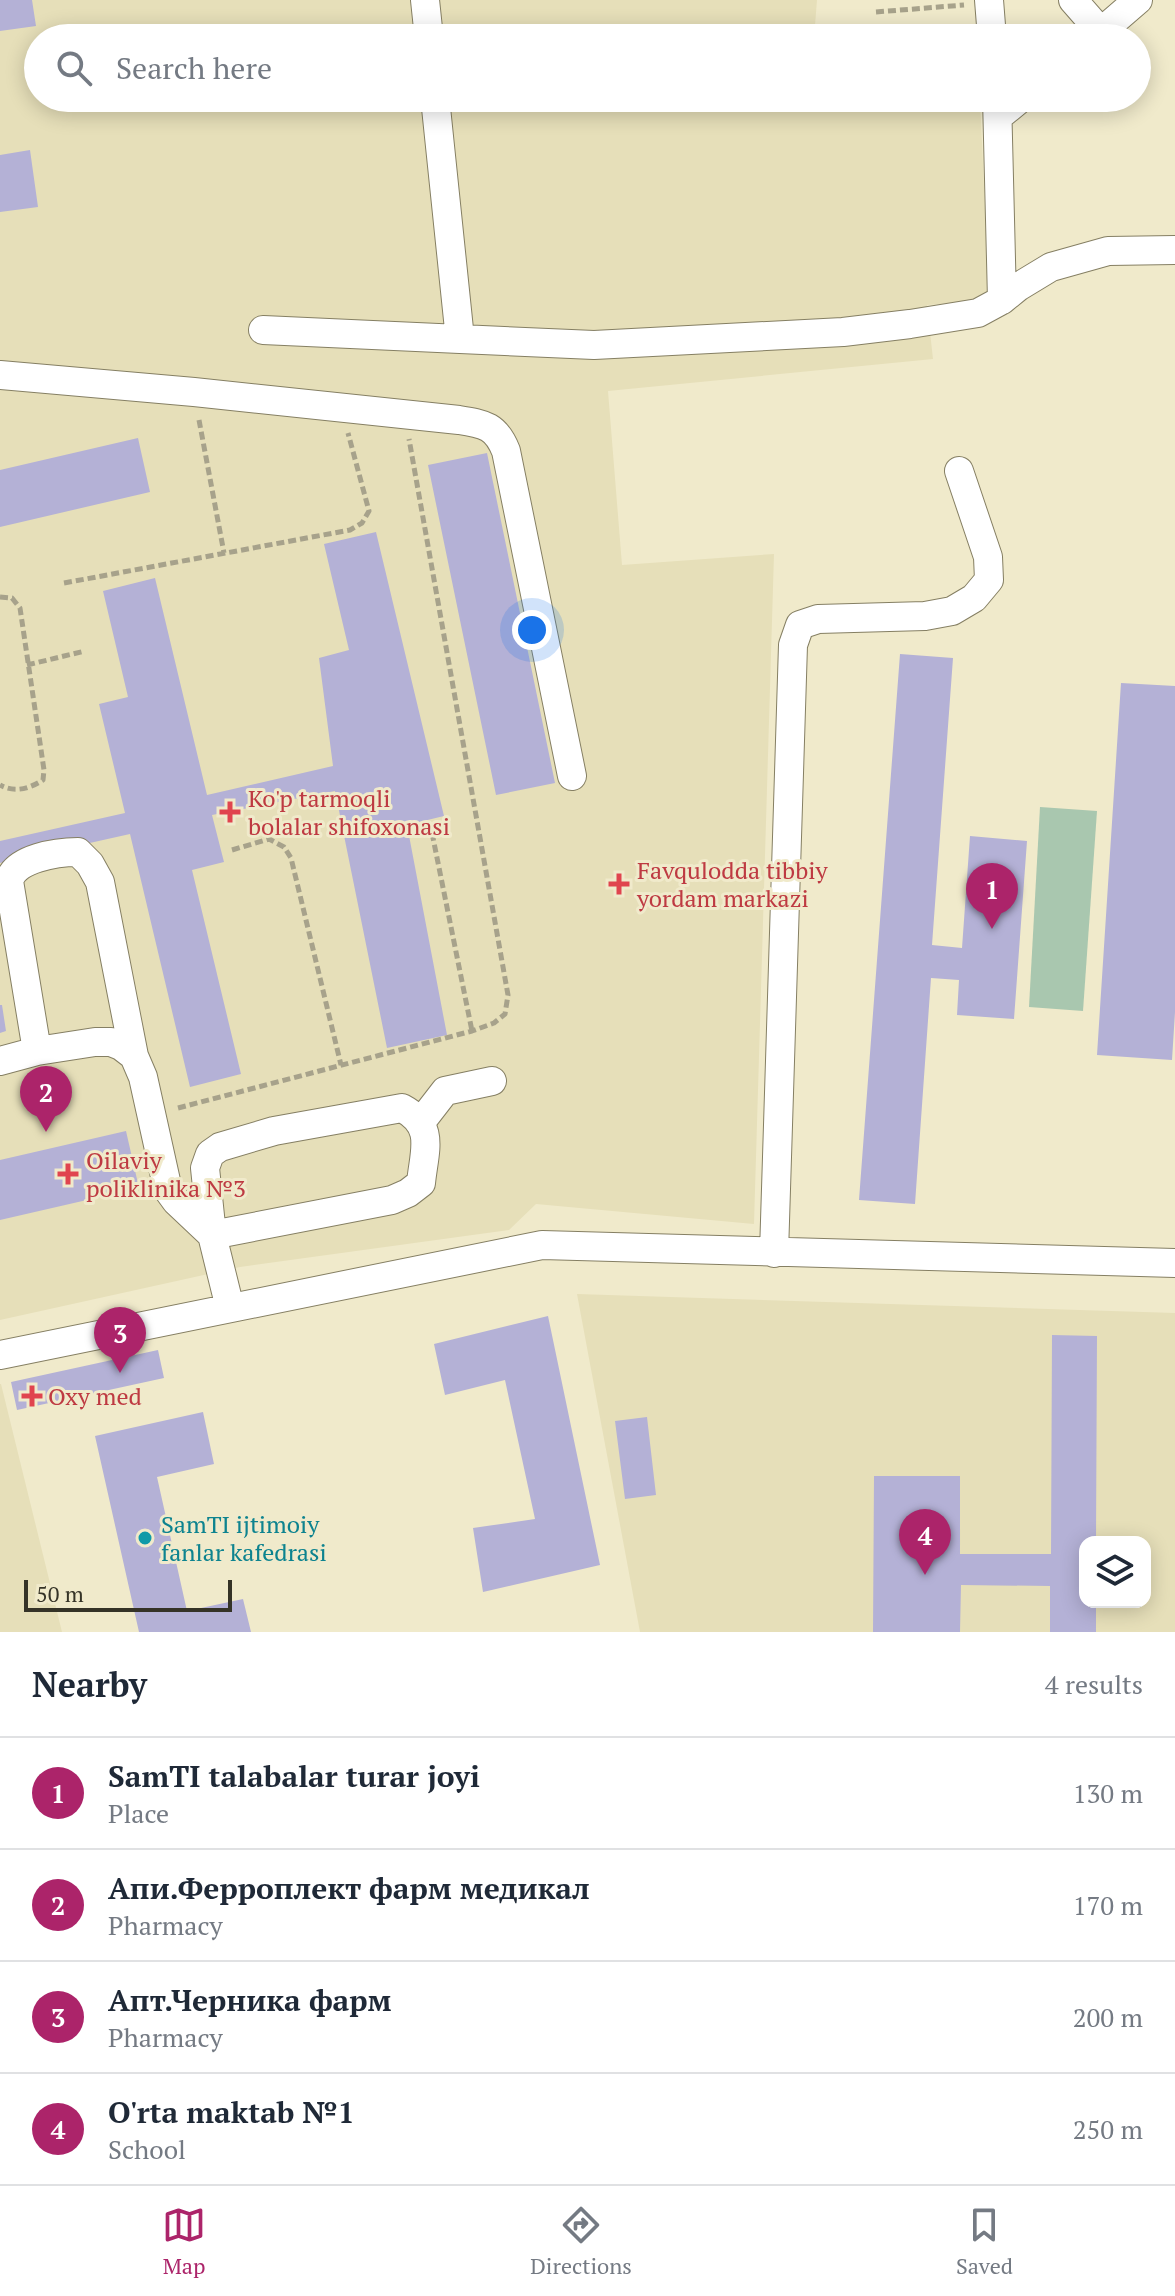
<!DOCTYPE html>
<meta charset="utf-8">
<style>
body{margin:0;font-family:"PT Serif",serif;background:#f6f6f7;color:#1f2937}
.controls{position:absolute;right:24px;bottom:24px;display:grid;overflow:hidden;border-radius:16px;box-shadow:0 4px 20px #0003}
.controls button{width:72px;height:72px;display:grid;place-items:center;padding:0;border:0;border-bottom:2px solid #e0e1e3;background:#fff;color:#1f2937;font:40px sans-serif}
.scale{position:absolute;left:24px;bottom:20px;width:208px;box-sizing:border-box;padding-left:8px;border:4px solid #353327;border-top:0;font-size:22px;line-height:28px;white-space:nowrap;color:#353327;-webkit-text-stroke:6px #f0eacb;paint-order:stroke}
.you{position:absolute;left:532px;top:630px;width:28px;height:28px;margin:-20px;border:6px solid #fff;border-radius:50%;background:#1a73e8;box-shadow:0 0 0 12px #1a73e833}
.badge{display:grid;place-items:center;width:52px;height:52px;border-radius:50%;background:#ac246a;color:#fff;font-size:26px;font-weight:700}
.pin{position:absolute;translate:-50% -66px;filter:drop-shadow(0 2px 4px #0008)}
.pin::after{content:'';position:absolute;top:42px;width:28px;height:24px;background:inherit;clip-path:polygon(0 0,100% 0,50% 100%)}
.list{margin:0;padding:0;list-style:none}
h2{display:flex;justify-content:space-between;align-items:center;height:104px;margin:0;padding:0 32px;font-size:34px}
h2 small{font-size:26px;font-weight:400;color:#747a83}
.list li{display:grid;grid-template-columns:52px 1fr auto;gap:24px;align-items:center;box-sizing:border-box;height:112px;padding:0 32px;border-top:2px solid #e0e1e3}
.list b{display:block;font-size:30px;white-space:nowrap}
.list p{margin:0;font-size:26px;white-space:nowrap;color:#747a83}
.list em{font-size:26px;font-style:normal;color:#747a83}
.icon{flex:none;width:44px;height:44px;fill:none;stroke:currentColor;stroke-width:2;stroke-linecap:round;stroke-linejoin:round}
.map{position:relative;flex:none;width:1175px;height:1632px;overflow:hidden}
.search{position:absolute;background:#fff;box-shadow:0 4px 20px #0003;left:24px;right:24px;top:24px;height:88px;display:flex;align-items:center;gap:20px;box-sizing:border-box;padding:0 28px;border-radius:44px;color:#747a83;font-size:30px}
.sheet{height:552px;background:#fff}
nav{display:flex;justify-content:space-around;align-items:center;box-sizing:border-box;height:112px;border-top:2px solid #e0e1e3;background:#fff;font-size:22px;color:#747a83}
nav a{display:grid;justify-items:center;gap:4px}
nav .on{color:#ac246a}
.map>svg:first-child{display:block}
</style>
<div class="map">
<svg width="1175" height="1632" viewBox="0 0 1175 1632">
<rect width="100%" height="100%" fill="#f0eacb"/>
<path fill="#e6dfb9" fill-rule="evenodd" d="M0 0H817L814 38H38V98H980L989 300 927 305 933 359 608 391 622 565 774 554 754 1224 536 1204 509 1230 240 1267 0 1320Z
M577 1294 1175 1313V1632H640ZM1085 1542H1145V1602H1085Z
M0 1384H1L62 1632H0Z"/>
<path fill="#a9c7af" d="M1040 807 1097 811 1083 1011 1029 1007Z"/>
<path fill="#b4b1d6" d="M0 0H32L36 26 0 31Z
M976 30 977 38H882V35Z
M30 150 38 207 0 212V155Z
M138 438 150 492 0 527V470Z
M487 453 555 783 496 795 428 465Z
M376 532 444 816 407 825 447 1035 387 1048 335 791 212 815 224 862 192 870 241 1074 190 1087 130 834 0 863V841L125 813 99 704 128 697 103 591 155 578 207 795 333 766 319 658 349 650 324 544Z
M900 654 953 658 932 945 962 948 970 836 1027 841 1014 1019 957 1015 959 980 931 978 915 1204 859 1200Z
M1121 683 1175 686V1012L1172 1060 1097 1055Z
M0 1005H2L6 1031 0 1033Z
M126 1131 139 1188 0 1220V1160Z
M548 1316 600 1565 483 1592 473 1528 535 1519 505 1380 445 1395 434 1344Z
M1052 1335 1097 1336 1096 1542H1085V1602H1096V1632H1050V1586L961 1585 960 1632H873L874 1476H960V1554H1051Z
M158 1350 164 1378 17 1410 11 1382Z
M203 1412 214 1464 157 1477 187 1611 243 1599 251 1632H139L95 1436Z
M647 1417 656 1495 625 1499 615 1421Z"/>
<g fill="none" stroke-linecap="round" stroke-linejoin="round">
<defs>
<path id="minor" d="M425 0 429 38
M989 0 992 38
M1073 0 1101 32
M1094 38 1138 0
M997 98 1002 300
M999 116 1021 98
M263 330 460 339 435 98
M460 339 594 345 843 332 910 324 978 313 1002 300 1018 287 1051 267 1108 251 1175 250
M0 375 194 392 459 420C485 424 496 426 506 451L572 776
M37 1051 9 881C15 858 57 852 78 852L90 864 100 882 134 1056
M0 1061 37 1051 95 1042H111L121 1046 134 1056 143 1077 168 1190 176 1201 212 1235 392 1200 408 1193 421 1183C424 1151 436 1126 402 1108L274 1131 220 1147 210 1154 205 1168 212 1235 230 1308
M421 1122 445 1091 492 1081
M774 1253 793 645 800 625 818 619 925 616 952 611 974 598 989 580 988 557 959 471
M0 1355 542 1245 1175 1263"/>
</defs>
<use href="#minor" stroke="#857f63" stroke-width="30"/>
<path stroke="#a7a28b" stroke-width="5" stroke-dasharray="8 4" stroke-linecap="butt" d="M876 12 964 5
M199 420 224 553
M64 583 350 530 362 523 369 511 348 433
M0 597 12 598 20 608 44 770 43 780C29 789 14 793 0 785
M27 665 85 651
M432 833 472 1031
M232 850 269 839 284 847 291 858 341 1065
M178 1108 472 1031 494 1023 505 1014 508 995 409 439"/>
<use href="#minor" stroke="#fff" stroke-width="28"/>
</g>
<g fill="#e0444e" stroke="#f0eacb" stroke-width="3">
<path d="M226 800h8v8h8v8h-8v8h-8v-8h-8v-8h8z"/>
<path d="M615 872h8v8h8v8h-8v8h-8v-8h-8v-8h8z"/>
<path d="M64 1162h8v8h8v8h-8v8h-8v-8h-8v-8h8z"/>
<path d="M28 1384h8v8h8v8h-8v8h-8v-8h-8v-8h8z"/>
</g>
<circle fill="#0f9aa8" stroke="#f0eacb" stroke-width="3" cx="145" cy="1538" r="8"/>
<g text-anchor="middle" dominant-baseline="central" stroke-width="6" stroke-linejoin="round" paint-order="stroke">
<g font-size="24" fill="#be3a42" stroke="#f0eacb" text-anchor="start">
<text x="248" y="798">Ko'p tarmoqli<tspan x="248" dy="28">bolalar shifoxonasi</tspan></text>
<text x="637" y="870">Favqulodda tibbiy<tspan x="637" dy="28">yordam markazi</tspan></text>
<text x="86" y="1160">Oilaviy<tspan x="86" dy="28">poliklinika №3</tspan></text>
<text x="48" y="1396">Oxy med</text>
</g>
<g font-size="24" fill="#0d838f" stroke="#f0eacb" text-anchor="start">
<text x="161" y="1524">SamTI ijtimoiy<tspan x="161" dy="28">fanlar kafedrasi</tspan></text>
</g>
</g>
</svg>
<div class="controls">
<button><svg class="icon" aria-label="layers" viewBox="0 0 24 24"><path d="M12 4l9 5-9 5-9-5zM3 14l9 5 9-5"/></svg></button>
</div>
<div class="scale">50 m</div>
<div class="you"></div>
<div class="pin badge" style="left:992px;top:929px">1</div>
<div class="pin badge" style="left:46px;top:1132px">2</div>
<div class="pin badge" style="left:120px;top:1373px">3</div>
<div class="pin badge" style="left:925px;top:1575px">4</div>
<div class="search"><svg class="icon" aria-label="search" viewBox="0 0 24 24"><circle cx="10" cy="10" r="6"/><path d="M15 15l6 6"/></svg>Search here</div>
</div>
<section class="sheet">
<h2>Nearby<small>4 results</small></h2>
<ul class="list">
<li><span class="badge">1</span><div><b>SamTI talabalar turar joyi</b><p>Place</p></div><em>130 m</em></li>
<li><span class="badge">2</span><div><b>Апи.Ферроплект фарм медикал</b><p>Pharmacy</p></div><em>170 m</em></li>
<li><span class="badge">3</span><div><b>Апт.Черника фарм</b><p>Pharmacy</p></div><em>200 m</em></li>
<li><span class="badge">4</span><div><b>O'rta maktab №1</b><p>School</p></div><em>250 m</em></li>
</ul>
</section>
<nav>
<a class="on"><svg class="icon" aria-label="map" viewBox="0 0 24 24"><path d="M3 6l6-2 6 2 6-2v14l-6 2-6-2-6 2zM9 4v14M15 6v14"/></svg>Map</a>
<a><svg class="icon" aria-label="directions" viewBox="0 0 24 24"><path d="M12 3l9 9-9 9-9-9zM9 14v-3h6M13 9l2 2-2 2"/></svg>Directions</a>
<a><svg class="icon" aria-label="saved" viewBox="0 0 24 24"><path d="M7 4h10v16l-5-4-5 4z"/></svg>Saved</a>
</nav>
